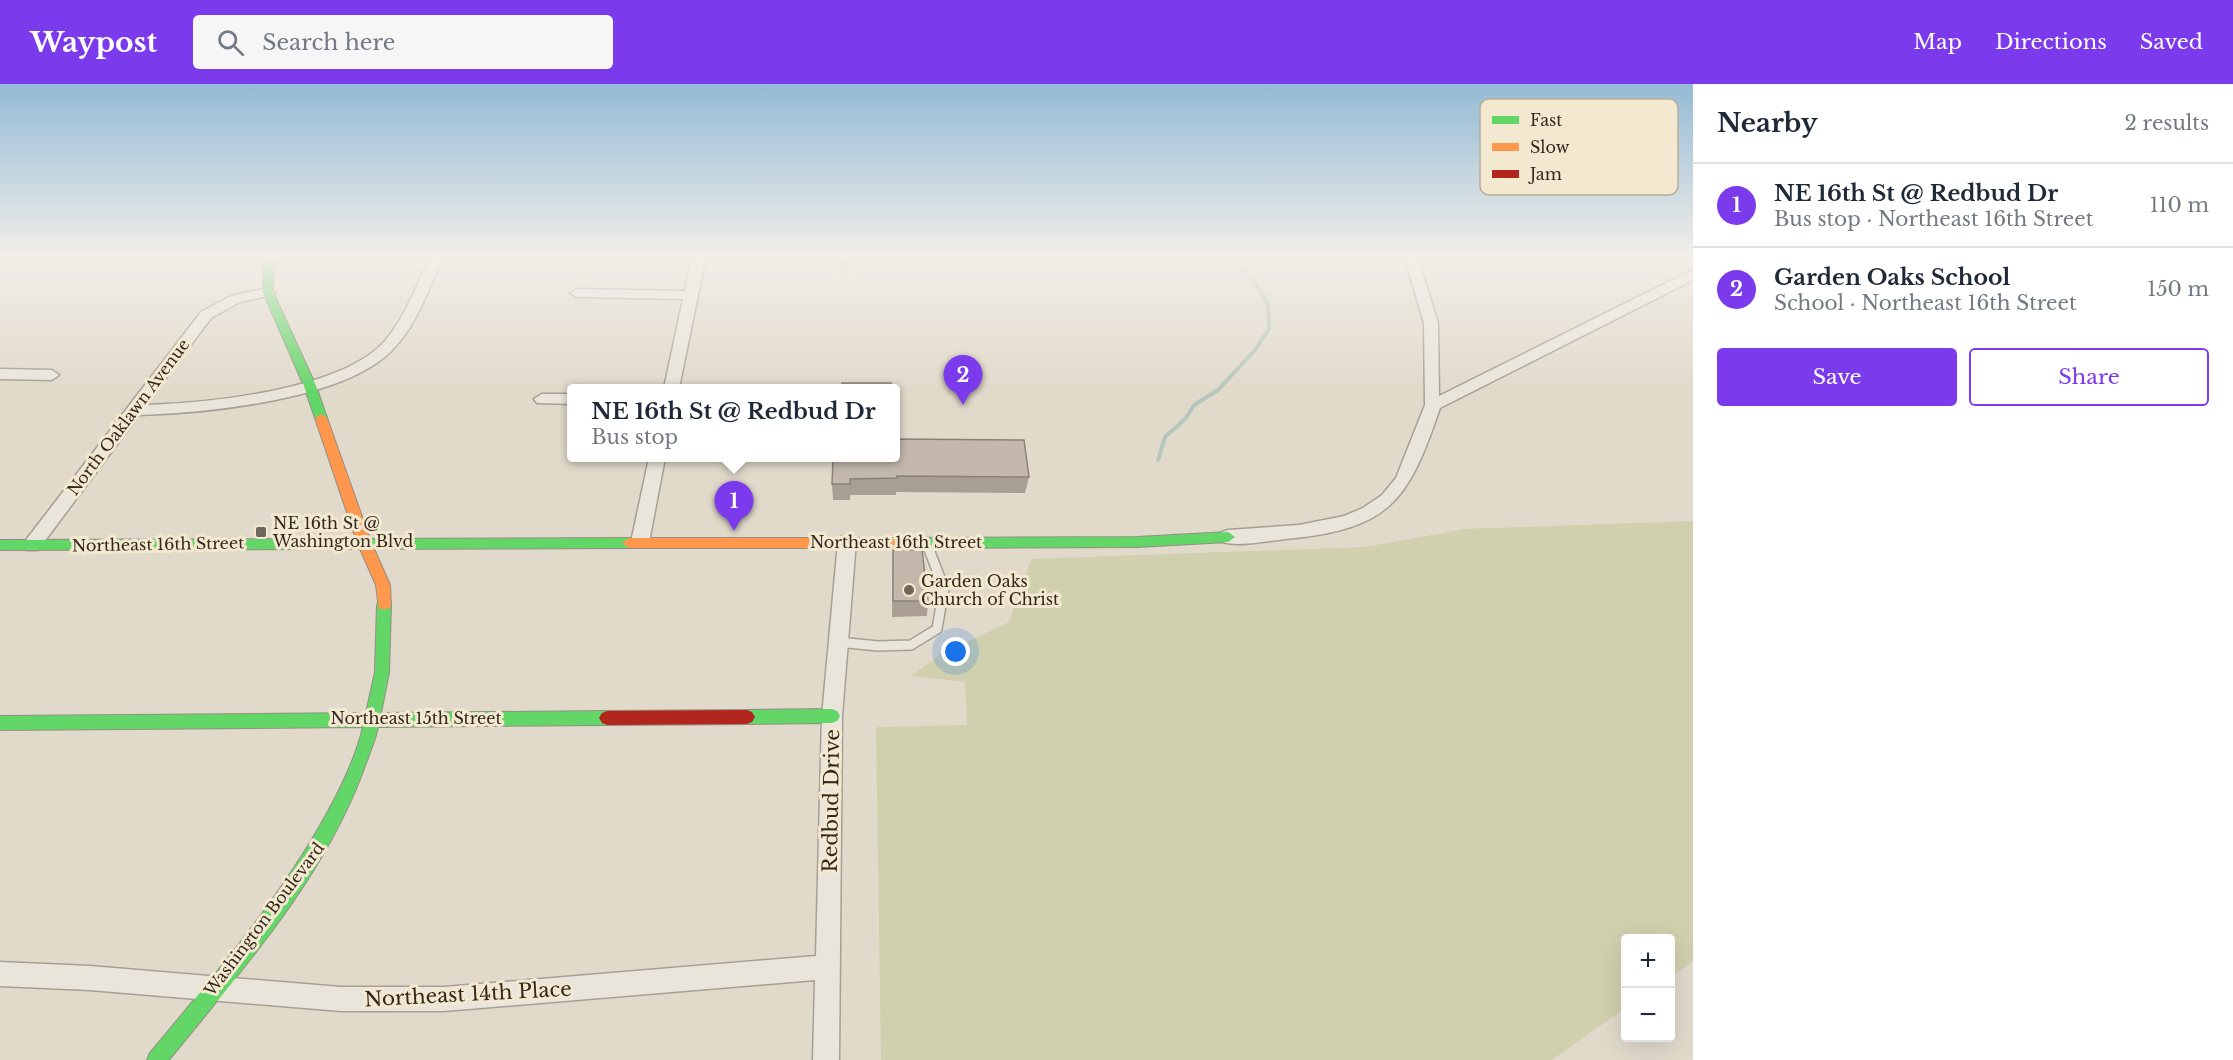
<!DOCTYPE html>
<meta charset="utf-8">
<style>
body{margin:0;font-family:"Libre Baskerville",serif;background:#f6f6f7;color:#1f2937}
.controls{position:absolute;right:18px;bottom:18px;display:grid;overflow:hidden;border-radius:6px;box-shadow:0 6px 24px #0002}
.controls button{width:54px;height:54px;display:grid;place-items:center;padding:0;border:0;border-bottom:2px solid #e0e1e3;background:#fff;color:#1f2937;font:30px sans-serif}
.you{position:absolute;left:956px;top:568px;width:21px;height:21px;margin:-15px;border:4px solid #fff;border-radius:50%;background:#1a73e8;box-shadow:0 0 0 9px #1a73e833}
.badge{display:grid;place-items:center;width:39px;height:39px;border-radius:50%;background:#7c3aed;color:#fff;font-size:20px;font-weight:700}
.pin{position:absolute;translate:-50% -50px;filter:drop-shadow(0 2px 3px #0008)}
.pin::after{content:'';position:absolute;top:32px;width:21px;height:18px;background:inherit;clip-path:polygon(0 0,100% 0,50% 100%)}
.popup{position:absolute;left:567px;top:300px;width:333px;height:78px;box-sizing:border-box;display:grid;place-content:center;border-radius:6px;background:#fff;filter:drop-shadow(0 2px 4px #0005);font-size:20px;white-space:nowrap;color:#747a83}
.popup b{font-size:22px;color:#1f2937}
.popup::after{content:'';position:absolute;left:50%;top:100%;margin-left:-12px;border:12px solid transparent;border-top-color:#fff}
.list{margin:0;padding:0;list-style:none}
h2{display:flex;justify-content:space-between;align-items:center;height:78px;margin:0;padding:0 24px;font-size:26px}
h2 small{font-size:20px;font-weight:400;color:#747a83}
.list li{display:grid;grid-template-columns:39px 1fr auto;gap:18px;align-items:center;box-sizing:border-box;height:84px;padding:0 24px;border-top:2px solid #e0e1e3}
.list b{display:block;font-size:22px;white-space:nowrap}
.list p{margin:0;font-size:20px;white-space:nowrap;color:#747a83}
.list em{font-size:20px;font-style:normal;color:#747a83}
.actions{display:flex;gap:12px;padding:18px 24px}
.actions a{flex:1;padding:14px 0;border:2px solid #7c3aed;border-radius:6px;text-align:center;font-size:21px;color:#7c3aed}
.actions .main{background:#7c3aed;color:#fff}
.icon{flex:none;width:33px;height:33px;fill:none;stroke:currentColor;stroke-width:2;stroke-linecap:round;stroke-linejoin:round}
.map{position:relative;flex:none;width:1693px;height:976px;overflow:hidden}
header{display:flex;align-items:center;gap:36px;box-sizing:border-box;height:84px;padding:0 30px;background:#7c3aed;color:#fff}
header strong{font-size:28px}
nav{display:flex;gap:33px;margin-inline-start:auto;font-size:21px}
.search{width:420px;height:54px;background:#f6f6f7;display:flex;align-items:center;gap:15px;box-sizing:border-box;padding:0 21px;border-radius:6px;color:#747a83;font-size:22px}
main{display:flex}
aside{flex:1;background:#fff}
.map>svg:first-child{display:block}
</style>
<header>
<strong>Waypost</strong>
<div class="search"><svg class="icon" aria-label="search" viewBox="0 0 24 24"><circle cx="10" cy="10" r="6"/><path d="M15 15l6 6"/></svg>Search here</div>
<nav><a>Map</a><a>Directions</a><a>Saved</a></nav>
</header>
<main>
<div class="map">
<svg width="1693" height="976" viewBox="0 0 1693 976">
<rect width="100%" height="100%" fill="#e1dacb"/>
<path fill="#d0d0ae" d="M843 172H1127L1121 174 850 175V191L838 190 833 180Z
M1693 437V877L1671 893 1670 854H1626L1625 924 1552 976H881L876 643 967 641 965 598 911 592 941 570 1009 538 1031 475 1366 463 1464 445Z"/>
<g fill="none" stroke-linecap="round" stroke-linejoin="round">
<path stroke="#b6c6bc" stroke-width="4" d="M1158 376 1165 353 1186 334 1194 321 1218 306 1255 266 1269 245 1268 222 1264 213 1252 194 1229 172"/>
<defs>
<path id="lane" d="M838 558 878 562 911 561 937 545 944 504 926 458"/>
<path id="street" d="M431 172H444C429 203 418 239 394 264 348 316 205 329 139 331L38 466H26L23 461 26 456 201 228 231 212 268 204 275 208 273 211 240 218 211 234 146 321C209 319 342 306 385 257 406 232 417 200 431 172Z
M692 172H706L679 304H664L683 215 577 213 570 209 577 205 685 207Z
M1404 172H1417L1438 239 1439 312 1688 188 1693 187V196L1440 324C1408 418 1390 445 1286 455 1267 457 1240 463 1222 458L1219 453 1222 448 1228 446 1299 441 1344 432 1363 424 1382 411 1396 394 1425 321 1424 239Z
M0 285 52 286 59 291 52 296 0 295Z
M542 310H572V320L537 319 534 315Z
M649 374H665L649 458 646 463H634L631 458Z
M847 451 853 453 856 458 842 632 839 976H813L815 896 444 927H341L90 906 0 902V878L90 882 341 903H444L816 872 822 632 838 458 841 453Z"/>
<path id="fast" d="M264 172H274L273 208 316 302 327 334 325 337 321 338 315 334 304 302 263 208Z
M1228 448 1235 453 1228 458 1137 463 892 464 885 459 892 454 1137 453Z
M629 454 636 459 629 464 0 466V456Z
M384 515 389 517 391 521 389 588 381 629 607 627 612 629 615 634 612 639 607 641 378 643C375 659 367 674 362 690 321 798 241 887 169 976H147L150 969C213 893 278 818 326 731 341 704 356 673 363 643L0 646V632L366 629 375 588 377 521 379 517Z
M832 625 837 627 840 632 837 637 832 639 747 640 742 638 739 633 742 628 747 626Z"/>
<path id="slow" d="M321 330 327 334 371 458 390 501 391 521 389 525H379L376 501 357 458 315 334Z
M629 454H892L899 459 892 464H629L622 459Z"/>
<path id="jam" d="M747 626 752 628 755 633 752 638 747 640 607 641 602 639 599 634 602 629 607 627Z"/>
</defs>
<use href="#lane" stroke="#a69f94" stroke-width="12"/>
<use href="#street" stroke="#a69f94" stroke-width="3"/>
<use href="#fast" stroke="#958e84" stroke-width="2"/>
<use href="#slow" stroke="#958e84" stroke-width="2"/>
<use href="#jam" stroke="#958e84" stroke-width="2"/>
<use href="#lane" stroke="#eae5db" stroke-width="9"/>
<use href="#street" fill="#eae5db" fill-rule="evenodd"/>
<use href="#fast" fill="#63d668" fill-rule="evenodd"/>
<use href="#slow" fill="#ff974d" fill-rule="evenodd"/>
<use href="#jam" fill="#b3261e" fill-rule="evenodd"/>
</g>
<path fill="#a99e94" d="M847 374 1029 393 1025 409 896 408V411H850V416H833L832 400Z
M893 466 928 517 927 532 892 533Z"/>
<path fill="#c4b8ac" stroke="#898178" stroke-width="1.5" d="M842 299H891V304H842Z
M896 355 1024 356 1029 393 897 392V394L850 395V400H832L833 375 847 374H896Z
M893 466H922L928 517H893Z"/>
<linearGradient id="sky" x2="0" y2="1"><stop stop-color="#94bbd6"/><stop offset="0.56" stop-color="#f2eee8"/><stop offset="1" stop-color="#f2eee8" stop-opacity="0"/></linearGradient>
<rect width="1693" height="308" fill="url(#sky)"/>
<g fill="#70665a" stroke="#f3e8d0" stroke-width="2">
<rect x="255" y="442" width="12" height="12" rx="3"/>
<circle cx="909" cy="506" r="6"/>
</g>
<g text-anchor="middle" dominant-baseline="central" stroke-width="6" stroke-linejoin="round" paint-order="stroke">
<g font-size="16" fill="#33281d" stroke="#f3e8d0">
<text transform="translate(128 333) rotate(-53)">North Oaklawn Avenue</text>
<text x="896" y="458">Northeast 16th Street</text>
<text transform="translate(158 460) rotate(-1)">Northeast 16th Street</text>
<text x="416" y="634">Northeast 15th Street</text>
<text transform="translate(264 835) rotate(-53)">Washington Boulevard</text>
</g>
<g font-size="16" fill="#33281d" stroke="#f3e8d0" text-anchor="start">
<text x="273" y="439">NE 16th St @<tspan x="273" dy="18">Washington Blvd</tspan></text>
<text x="921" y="497">Garden Oaks<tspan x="921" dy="18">Church of Christ</tspan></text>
</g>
<g font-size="20" fill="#33281d" stroke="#f3e8d0">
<text transform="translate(831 717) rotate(-89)">Redbud Drive</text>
<text transform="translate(468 910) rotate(-3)">Northeast 14th Place</text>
</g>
</g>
<rect x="1480" y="15" width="198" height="96" rx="9" fill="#f3e8d0" stroke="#b9ae9a" stroke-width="1.5"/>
<rect x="1492" y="32" width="27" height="8" fill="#63d668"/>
<rect x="1492" y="59" width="27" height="8" fill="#ff974d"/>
<rect x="1492" y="86" width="27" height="8" fill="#b3261e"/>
<g font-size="16" fill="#33281d">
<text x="1530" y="42">Fast</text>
<text x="1530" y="69">Slow</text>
<text x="1530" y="96">Jam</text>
</g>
</svg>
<div class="controls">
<button>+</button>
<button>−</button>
</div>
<div class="you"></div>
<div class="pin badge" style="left:734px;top:447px">1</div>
<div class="popup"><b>NE 16th St @ Redbud Dr</b>Bus stop</div>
<div class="pin badge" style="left:963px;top:321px">2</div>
</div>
<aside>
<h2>Nearby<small>2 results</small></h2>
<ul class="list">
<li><span class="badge">1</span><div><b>NE 16th St @ Redbud Dr</b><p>Bus stop · Northeast 16th Street</p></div><em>110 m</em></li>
<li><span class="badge">2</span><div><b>Garden Oaks School</b><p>School · Northeast 16th Street</p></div><em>150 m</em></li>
</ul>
<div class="actions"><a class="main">Save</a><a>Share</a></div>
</aside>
</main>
